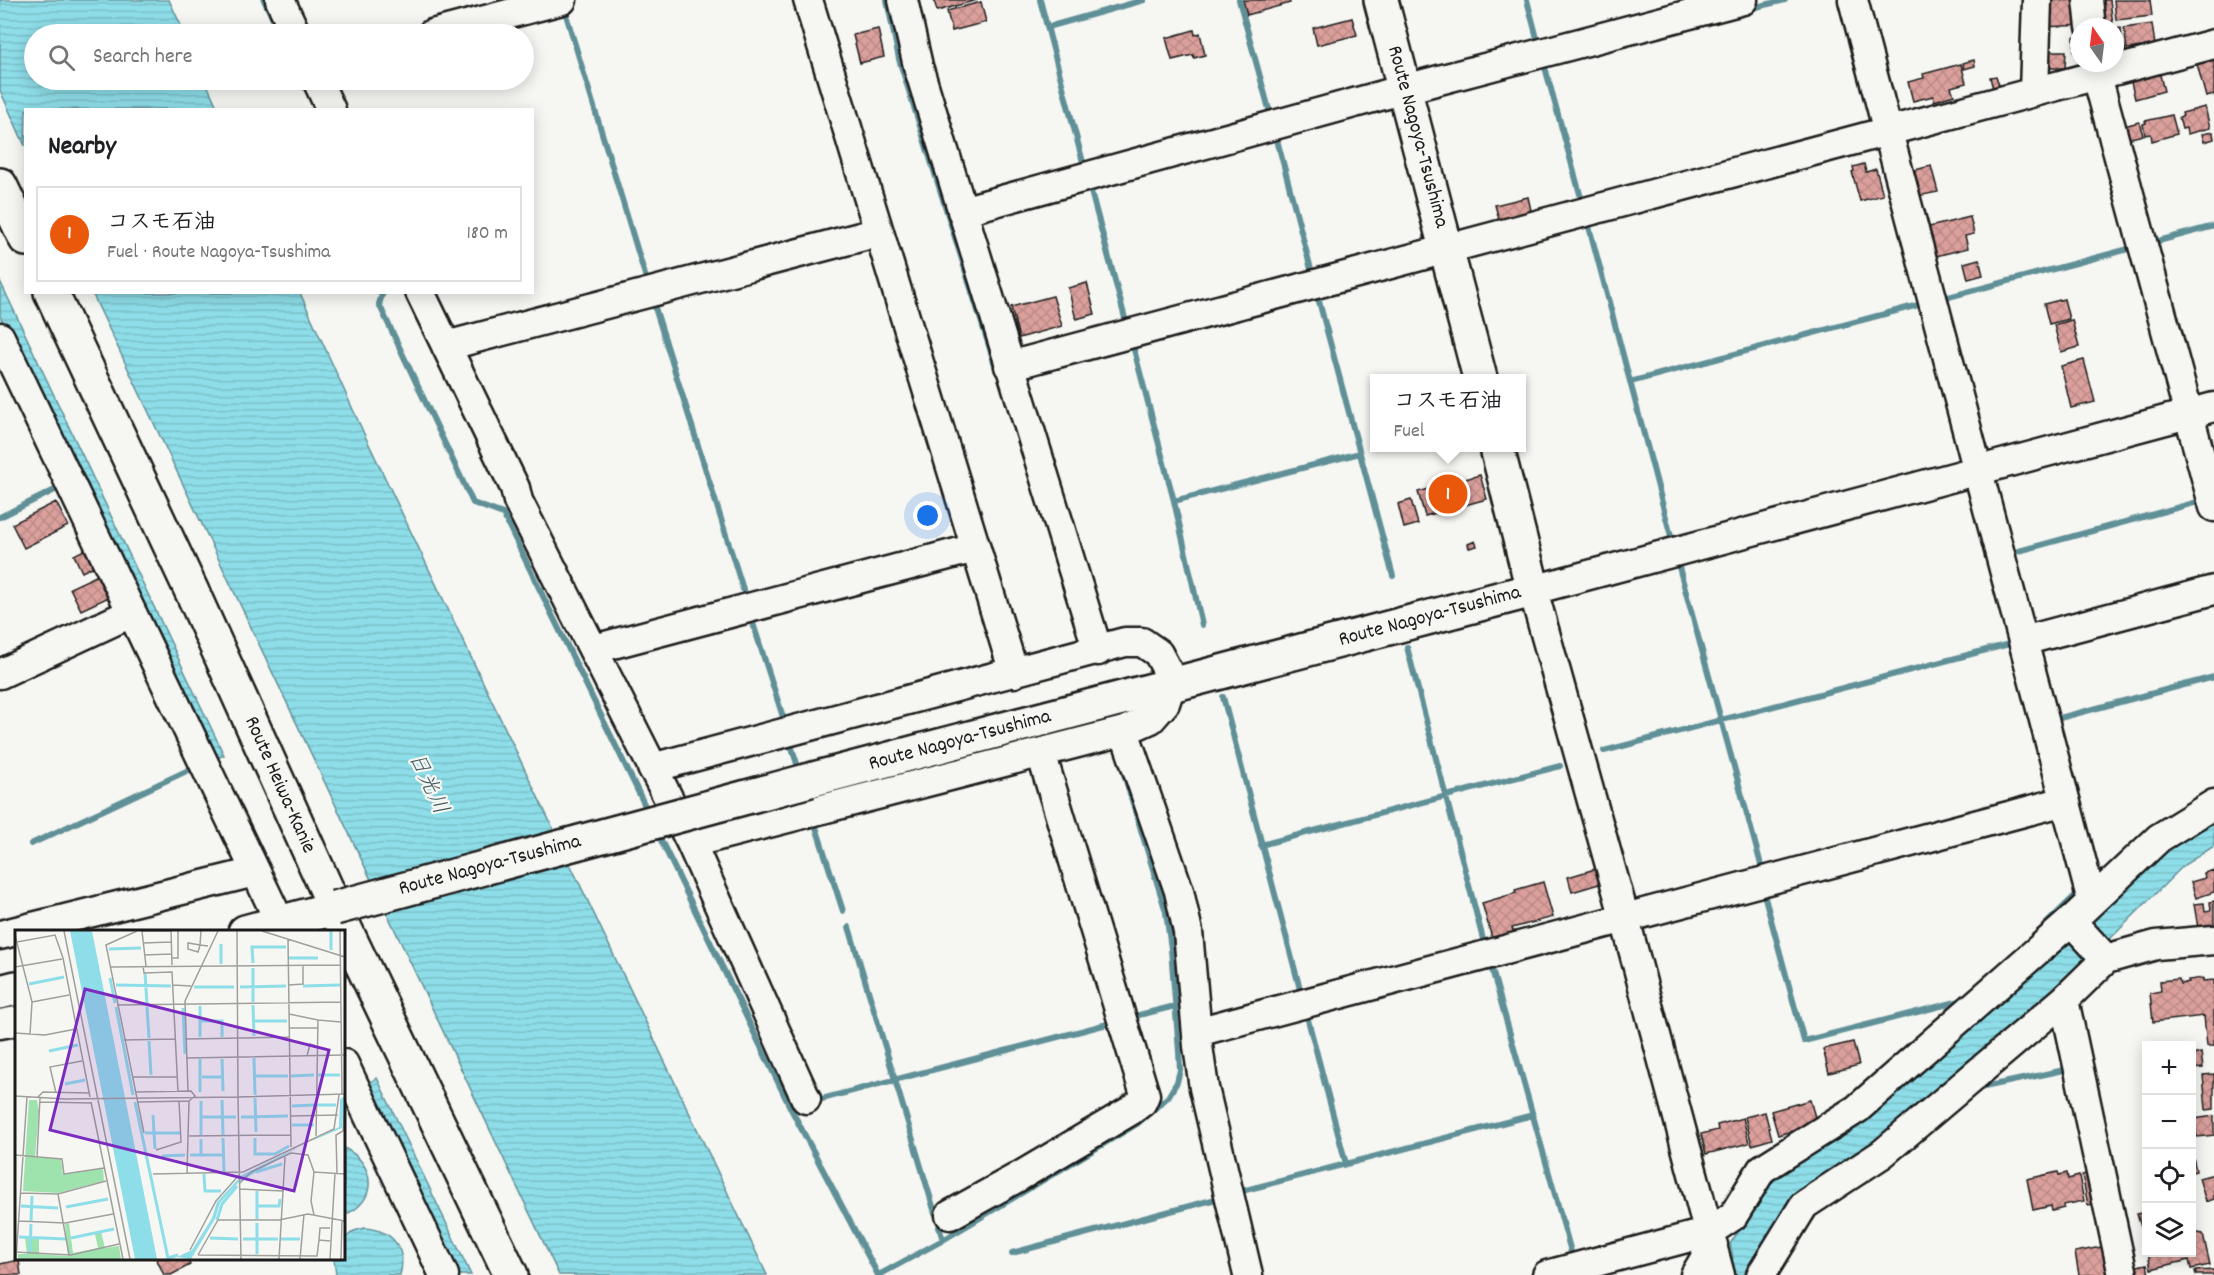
<!DOCTYPE html>
<meta charset="utf-8">
<style>
body{margin:0;font-family:Dekko,"Klee One",sans-serif;background:#f6f6f6;color:#202124}
.controls{position:absolute;right:18px;bottom:18px;display:grid;overflow:hidden;border-radius:0px;box-shadow:0 3px 15px #0003}
.controls button{width:54px;height:54px;display:grid;place-items:center;padding:0;border:0;border-bottom:2px solid #e0e0e0;background:#fff;color:#202124;font:30px sans-serif}
.compass{position:absolute;left:2070px;top:18px;width:54px;height:54px;border-radius:50%;background:#fff;box-shadow:0 3px 15px #0003;rotate:346deg}
.you{position:absolute;left:928px;top:516px;width:21px;height:21px;margin:-15px;border:4px solid #fff;border-radius:50%;background:#1a73e8;box-shadow:0 0 0 9px #1a73e833}
.badge{display:grid;place-items:center;width:39px;height:39px;border-radius:50%;background:#ea580c;color:#fff;font-size:20px;font-weight:700}
.pin{position:absolute;translate:-50% -50%;border:3px solid #fff;box-shadow:0 2px 6px #0006}
.popup{position:absolute;left:1370px;top:374px;width:156px;height:78px;box-sizing:border-box;display:grid;place-content:center;border-radius:0px;background:#fff;filter:drop-shadow(0 2px 4px #0005);font-size:20px;white-space:nowrap;color:#757577}
.popup b{font-size:22px;color:#202124}
.popup::after{content:'';position:absolute;left:50%;top:100%;margin-left:-12px;border:12px solid transparent;border-top-color:#fff}
.list{margin:0;padding:0;list-style:none}
h2{display:flex;justify-content:space-between;align-items:center;height:78px;margin:0;padding:0 24px;font-size:26px}
h2 small{font-size:20px;font-weight:400;color:#757577}
.list li{display:grid;grid-template-columns:39px 1fr auto;gap:18px;align-items:center;box-sizing:border-box;height:96px;margin:0 12px 12px;padding:0 12px;border:2px solid #e0e0e0;border-radius:0px}
.list b{display:block;font-size:22px;white-space:nowrap}
.list p{margin:0;font-size:20px;white-space:nowrap;color:#757577}
.list em{font-size:20px;font-style:normal;color:#757577}
.icon{flex:none;width:33px;height:33px;fill:none;stroke:currentColor;stroke-width:2;stroke-linecap:round;stroke-linejoin:round}
.map{position:relative;flex:none;width:2214px;height:1275px;overflow:hidden}
.search{position:absolute;background:#fff;box-shadow:0 3px 15px #0003;left:24px;top:24px;width:510px;height:66px;display:flex;align-items:center;gap:15px;box-sizing:border-box;padding:0 21px;border-radius:33px;color:#757577;font-size:22px}
.panel{position:absolute;background:#fff;box-shadow:0 3px 15px #0003;left:24px;top:108px;width:510px;height:186px;border-radius:0px}
.map>svg:first-child{display:block}
</style>
<div class="map">
<svg width="2214" height="1275" viewBox="0 0 2214 1275">
<defs>
<pattern id="water-rules" width="6" height="5" patternUnits="userSpaceOnUse" patternTransform="scale(1.5)"><rect width="6" height="5" fill="#8edee9"/><path d="M0 2.5h6" fill="none" stroke="#7abec7"/></pattern>
<pattern id="building-cross-hatch" width="8" height="8" patternUnits="userSpaceOnUse" patternTransform="scale(1.5)"><rect width="8" height="8" fill="#dba09c"/><path d="M0 0l8 8M0 8l8-8" fill="none" stroke="#bb8986"/></pattern>
</defs>
<rect width="100%" height="100%" fill="#f6f6f2"/>
<filter id="ink" filterUnits="userSpaceOnUse"><feTurbulence type="fractalNoise" baseFrequency=".0167" numOctaves="2"/><feDisplacementMap in="SourceGraphic" scale="12" xChannelSelector="R" yChannelSelector="G"/><feConvolveMatrix kernelMatrix="1 2 1 2 8 2 1 2 1" color-interpolation-filters="sRGB"/></filter>
<g filter="url(#ink)">
<path fill="url(#water-rules)" stroke="#609097" stroke-width="1.5" d="M0 0H169L185 34H34V80H205L218 109 26 110 25 146 0 90Z
M0 281 224 755 210 761 0 316Z
M92 293H300L365 436 767 1275H559Z
M2214 816V846L2184 865 2112 937 1870 1148 1751 1265 1746 1275H1719L1733 1258 1730 1244 1775 1176 2170 843Z
M377 1078 471 1275H454L365 1085Z
M344 1148C376 1163 379 1202 344 1215Z
M365 1228C392 1230 407 1248 400 1275H336L334 1259 344 1258V1239L354 1231Z"/>
<g fill="none" stroke-linecap="round" stroke-linejoin="round">
<path stroke="#609097" stroke-width="6" d="M264 0 280 34
M887 0 899 59 995 365
M1040 0 1084 166
M1239 0 1270 113
M1527 0 1539 46
M564 8 648 285
M1748 9 1785 0
M1048 27 1144 0
M1543 60 1583 205
M1276 136 1312 273
M1089 184 1126 322
M1587 219 1673 544
M2151 243 2214 226
M383 292 379 304 473 503 503 514 648 812
M1317 294 1393 576
M652 298 746 599
M1941 299 2136 247
M1132 342 1174 501 1202 625
M1630 382 1922 304
M1174 501 1360 453
M0 517 63 486
M2008 554 2205 500
M1677 560 1763 872
M750 614 783 717
M1407 647 1485 947
M1223 697 1301 993
M2056 719 2214 677
M790 742 800 773
M1604 751 2013 643
M815 824 843 911
M657 832 790 1107 878 1275
M31 844 195 767
M1261 845 1560 766
M1764 894 1804 1041 1964 1000
M2044 926 2079 892 2078 889
M849 927 935 1213
M1491 966 1573 1259
M1131 1017 1175 1006
M1975 1089 2069 1069 2070 1071
M814 1101 1115 1022
M1346 1164 1533 1115
M1239 1193 1238 1192 1346 1164 1307 1016
M939 1227 943 1240
M1012 1253 1216 1199
M879 1275 943 1240 1137 1124 1168 1097 1177 1082 1180 1070 1179 1052 1171 949 1166 912 1124 774"/>
</g>
<path fill="url(#building-cross-hatch)" stroke="#1c1c1c" stroke-width="1.5" d="M934 0H977L937 11Z
M1243 0H1289L1290 3 1247 15Z
M2084 0 2085 25 2043 27 2042 1Z
M2097 0H2110L2113 25 2100 26Z
M2114 0H2150L2152 16 2116 20Z
M981 2 986 22 952 31 947 11Z
M1352 18 1357 35 1317 45 1313 28Z
M2152 24 2155 45 2127 49 2124 28Z
M2121 28 2122 41 2115 43V29Z
M878 29 884 57 860 63 853 35Z
M1194 30 1195 35 1200 33 1205 55 1194 58 1193 55 1172 60 1166 38Z
M2074 37H2079V53H2074Z
M2124 45 2127 55 2115 58V46Z
M2044 51H2066L2065 68H2044Z
M2214 59V95L2206 97 2197 64Z
M1974 60 1975 66 1964 69 1963 63Z
M1961 64 1966 83 1951 87 1954 95 1934 101 1933 96 1913 101 1908 82 1924 78 1923 74Z
M2159 71 2164 91 2135 99 2130 78Z
M1996 76 2000 88 1993 89 1990 77Z
M2205 107 2210 128 2187 134 2186 128 2182 129 2179 117 2183 116 2182 113Z
M2172 115 2177 134 2152 141 2151 134 2145 135 2143 124 2146 123 2145 121Z
M2139 122 2143 135 2127 139 2124 126Z
M2213 132 2214 139 2204 142 2202 134Z
M1864 164 1866 172 1876 169 1883 195 1860 201 1852 172 1854 171 1853 167Z
M1931 166 1938 192 1918 196 1911 171Z
M1528 197 1532 215 1500 223 1495 205Z
M1970 217 1974 234 1965 236 1968 248 1932 257 1925 228Z
M1979 259 1983 275 1968 279 1964 263Z
M1087 283 1095 314 1076 319 1068 288Z
M1053 296 1062 326 1019 338 1011 307Z
M2064 299 2069 319 2049 324 2044 304Z
M2072 320 2079 347 2061 352 2054 325Z
M2084 360 2095 402 2071 408 2061 366Z
M1480 475 1487 499 1425 516 1418 492Z
M1411 500 1418 524 1404 528 1398 504Z
M56 502 68 526 24 548 12 524Z
M1475 541 1477 546 1469 548 1468 544Z
M90 547 98 564 82 572 74 555Z
M98 575 109 597 81 610 70 588Z
M1595 869 1599 884 1572 892 1568 877Z
M2214 870V892L2196 898 2191 882 2205 878 2204 873Z
M1543 882 1553 917 1512 928 1514 933 1492 938 1482 903 1516 893 1515 890Z
M2214 901V926L2198 928 2194 904 2204 903 2205 911 2211 910 2210 902Z
M2203 978V981L2214 980V1046H2207L2204 1016 2153 1022 2150 993 2161 991 2160 981 2179 979 2180 984 2189 982 2188 980Z
M1853 1042 1859 1065 1829 1073 1823 1049Z
M2201 1053 2203 1068 2192 1069V1055Z
M2214 1074V1109L2206 1110 2203 1075Z
M1810 1100 1817 1124 1778 1135 1771 1111Z
M1765 1112 1772 1139 1752 1145 1745 1117Z
M2214 1116V1135L2197 1137 2194 1119Z
M1743 1118 1749 1143 1706 1154 1701 1134 1718 1130 1717 1125Z
M2192 1152 2196 1171 2192 1172Z
M2058 1172 2059 1175 2067 1173 2068 1179 2079 1176 2084 1201 2063 1205 2064 1208 2052 1211 2051 1206 2033 1210 2027 1179Z
M2094 1172 2100 1203 2088 1205 2082 1175Z
M2214 1174V1199L2206 1202 2199 1178Z
M2146 1212V1225L2141 1227 2137 1214Z
M2192 1232 2203 1234 2210 1265 2191 1269 2189 1260 2151 1269 2148 1252H2192Z
M2107 1246 2112 1275H2079L2075 1252Z
M159 1258H187L190 1265 171 1275H164L157 1260Z
M19 1260 21 1275H0V1264Z
M2147 1264 2149 1275H2129L2127 1268Z
M2214 1270V1275H2196L2195 1271Z"/>
<g fill="none" stroke-linecap="round" stroke-linejoin="round">
<defs>
<path id="minor" d="M280 0 296 34
M808 0 1014 673
M903 0 918 66 1098 651
M1853 0 2092 901
M2088 0 2091 27
M432 34 562 0
M2095 63 2097 76 2214 507
M317 80 331 110
M2034 92 2037 0
M962 211 1405 89 1743 0
M420 292 515 488 518 501 691 843 806 1099
M0 337 274 910
M446 346 879 232
M1009 366 2214 44
M2023 641 2214 590
M594 649 975 548
M0 674 131 613
M1124 731 1179 891 1188 932 1198 1046 1204 1088 1248 1275
M652 768 1125 642H1142L1158 653 1167 670 1171 685 1165 703 1151 719 1124 731 691 843
M2071 921 2106 959
M0 935 255 872
M2064 1000 2123 1275
M0 1024 16 1021
M1197 1032 2065 801
M344 1064 444 1275
M950 1215 1020 1176 1130 1111 1142 1102 1145 1095 1041 753
M1547 1275 1709 1232 1733 1216 1762 1169 1857 1109 2071 921 2159 838 2214 804
M1695 1275 1713 1245
M1720 1275 1625 919 1533 590 2214 407
M1761 1275 1804 1205 1882 1154 2064 1000 2106 959 2156 945 2214 940"/>
<path id="major" d="M1381 0 1480 378
M0 185 26 239
M51 292 193 594 335 908 511 1275
M810 780 1533 590 1497 448
M245 932 335 908
M0 992 16 988"/>
</defs>
<use href="#minor" stroke="#1c1c1c" stroke-width="33"/>
<use href="#major" stroke="#1c1c1c" stroke-width="38"/>
<use href="#minor" stroke="#f6f6f2" stroke-width="28"/>
<use href="#major" stroke="#f6f6f2" stroke-width="33"/>
<defs>
<path id="major-bridge" d="M335 908 810 780"/>
</defs>
<use href="#major-bridge" stroke="#1c1c1c" stroke-width="38" stroke-linecap="butt"/>
<use href="#major-bridge" stroke="#f6f6f2" stroke-width="33"/>
</g>
</g>
<g text-anchor="middle" dominant-baseline="central" stroke-width="4.5" stroke-linejoin="round" paint-order="stroke">
<g font-size="21" fill="#1c1c1c" stroke="#f6f6f2">
<text transform="translate(1417 137) rotate(75)">Route Nagoya-Tsushima</text>
<text transform="translate(1430 617) rotate(-15)">Route Nagoya-Tsushima</text>
<text transform="translate(960 741) rotate(-15)">Route Nagoya-Tsushima</text>
<text transform="translate(279 785) rotate(66)">Route Heiwa-Kanie</text>
<text transform="translate(490 866) rotate(-15)">Route Nagoya-Tsushima</text>
</g>
<g font-size="22" font-style="italic" fill="#3e565a" stroke="#f6f6f2">
<text transform="translate(427 784) rotate(65)">日光川</text>
</g>
</g>
<g transform="translate(15 930)">
<rect width="330" height="330" fill="#f6f6f2"/>
<path d="M14 170H22L24 181 20 227 46 229 48 244 88 238 89 251 43 263 8 261ZM54 293 58 323 83 318 80 304 86 302 90 318 104 316 106 329H3V324H12L10 308H24V324L53 326 50 294Z" fill="#9ee2ad"/>
<path d="M55 1H77L142 329H120ZM330 166 327 198 287 215 223 253 205 273 200 289 176 329 162 327 177 320 197 288 202 272 227 245 324 197 325 169Z" fill="#8edee9"/>
<path fill="none" stroke="#8edee9" stroke-width="3" d="M316 1V20M94 19 126 18M274 28H303M238 33 237 17H271M206 34V14M238 38V72M130 43 132 74M95 48 100 73M14 54 49 47M101 55 156 56M288 56 325 55M179 57H219M225 57 271 56M238 75 239 106M185 76V107M101 77 118 165M132 77 134 108M168 78 170 124M185 91H207V107M238 91H272M134 111 136 145M34 121 63 115M239 128 240 165M185 129V162M207 129 208 161M303 145H325M239 146H273M276 146 299 145M187 147H206M50 154 70 150M240 168 241 202M207 170 208 205M186 171V205M120 172 153 328 163 325M302 175H321M277 176 299 175M138 185 140 219M186 187H221M226 187 273 186M277 195H299M130 203H165M208 208 209 242M240 208V224H260L274 216M175 225H186V209M187 225H207M147 226 170 225M241 242 267 234M189 244 190 261H206M6 276 43 278M242 276H264L265 269M51 277 93 269M242 289V261M202 290 207 274 222 256M16 291 17 266M4 307 51 309M56 308 99 299M195 308 223 309M228 309H263M266 309H285M15 322 16 294M242 324V293"/>
<path fill="none" stroke="#9f9f9c" stroke-width="1.5" d="M49 1 115 329M122 1 91 15 129 203M126 1H156M127 1 131 36M156 1 157 35M186 1 185 15 183 22 173 19V13L185 15 193 16M247 1 330 27M325 1 327 164M0 5 17 72 15 104M273 9 276 217M2 12 40 5 48 28 75 167M128 13 156 12M129 25 156 24M156 28H163V1M128 36 129 43 157 42 163 162M0 37 47 29M95 37 325 35M158 55 176 56M274 55 288 54V36M17 72 54 65M102 75 326 72M274 84 303 90M274 98H303M0 103 30 105 61 99M170 109 275 107M109 110 161 109M292 126 295 114 301 116M171 128 330 125M117 147H162M173 161 170 71 203 1M121 162 176 161 180 166 174 171 123 172M41 163 35 137 67 131M0 166 50 169 223 167 222 1M22 168 28 162 74 163M25 172 76 173M76 172 108 329M276 186 323 185M174 206 276 205M301 206 303 90 326 92M141 220 166 212 164 171M0 225 47 229 49 244 89 238M22 227 25 168M172 243 174 171M322 243 321 205 328 201 330 172M138 244 228 242 319 199 324 165M225 253 236 242 276 223 293 225 299 242M225 259 269 261M5 263 43 264 91 251M43 264 54 325M299 285 296 271 299 242 330 244M3 291 50 293 98 284M304 310 305 298H315M175 320 201 271 225 244M0 322 56 325 104 314M183 325 203 290H264L293 284 330 291M183 325 302 326 304 310 315 311M1 329 12 167M226 329 223 167 330 164M264 329 270 227M285 329 289 284M315 329 320 243M326 329 327 290"/>
<path fill="#7b2cbf" fill-opacity="0.15" stroke="#7b2cbf" stroke-width="3" d="M70 59 314 120 279 261 35 200Z"/>
<rect width="330" height="330" fill="none" stroke="#1c1c1c" stroke-width="3"/>
</g>
</svg>
<div class="controls">
<button>+</button>
<button>−</button>
<button><svg class="icon" aria-label="locate" viewBox="0 0 24 24"><circle cx="12" cy="12" r="6"/><path d="M12 2v4M12 18v4M2 12h4M18 12h4"/></svg></button>
<button><svg class="icon" aria-label="layers" viewBox="0 0 24 24"><path d="M12 4l9 5-9 5-9-5zM3 14l9 5 9-5"/></svg></button>
</div>
<svg class="compass" viewBox="-18 -18 36 36"><path d="M0-13l5 13h-10z" fill="#e53935"/><path d="M0 13l5-13h-10z" fill="#757577"/></svg>
<div class="you"></div>
<div class="pin badge" style="left:1448px;top:494px">1</div>
<div class="popup"><b>コスモ石油</b>Fuel</div>
<div class="search"><svg class="icon" aria-label="search" viewBox="0 0 24 24"><circle cx="10" cy="10" r="6"/><path d="M15 15l6 6"/></svg>Search here</div>
<section class="panel">
<h2>Nearby<small></small></h2>
<ul class="list">
<li><span class="badge">1</span><div><b>コスモ石油</b><p>Fuel · Route Nagoya-Tsushima</p></div><em>180 m</em></li>
</ul>
</section>
</div>
